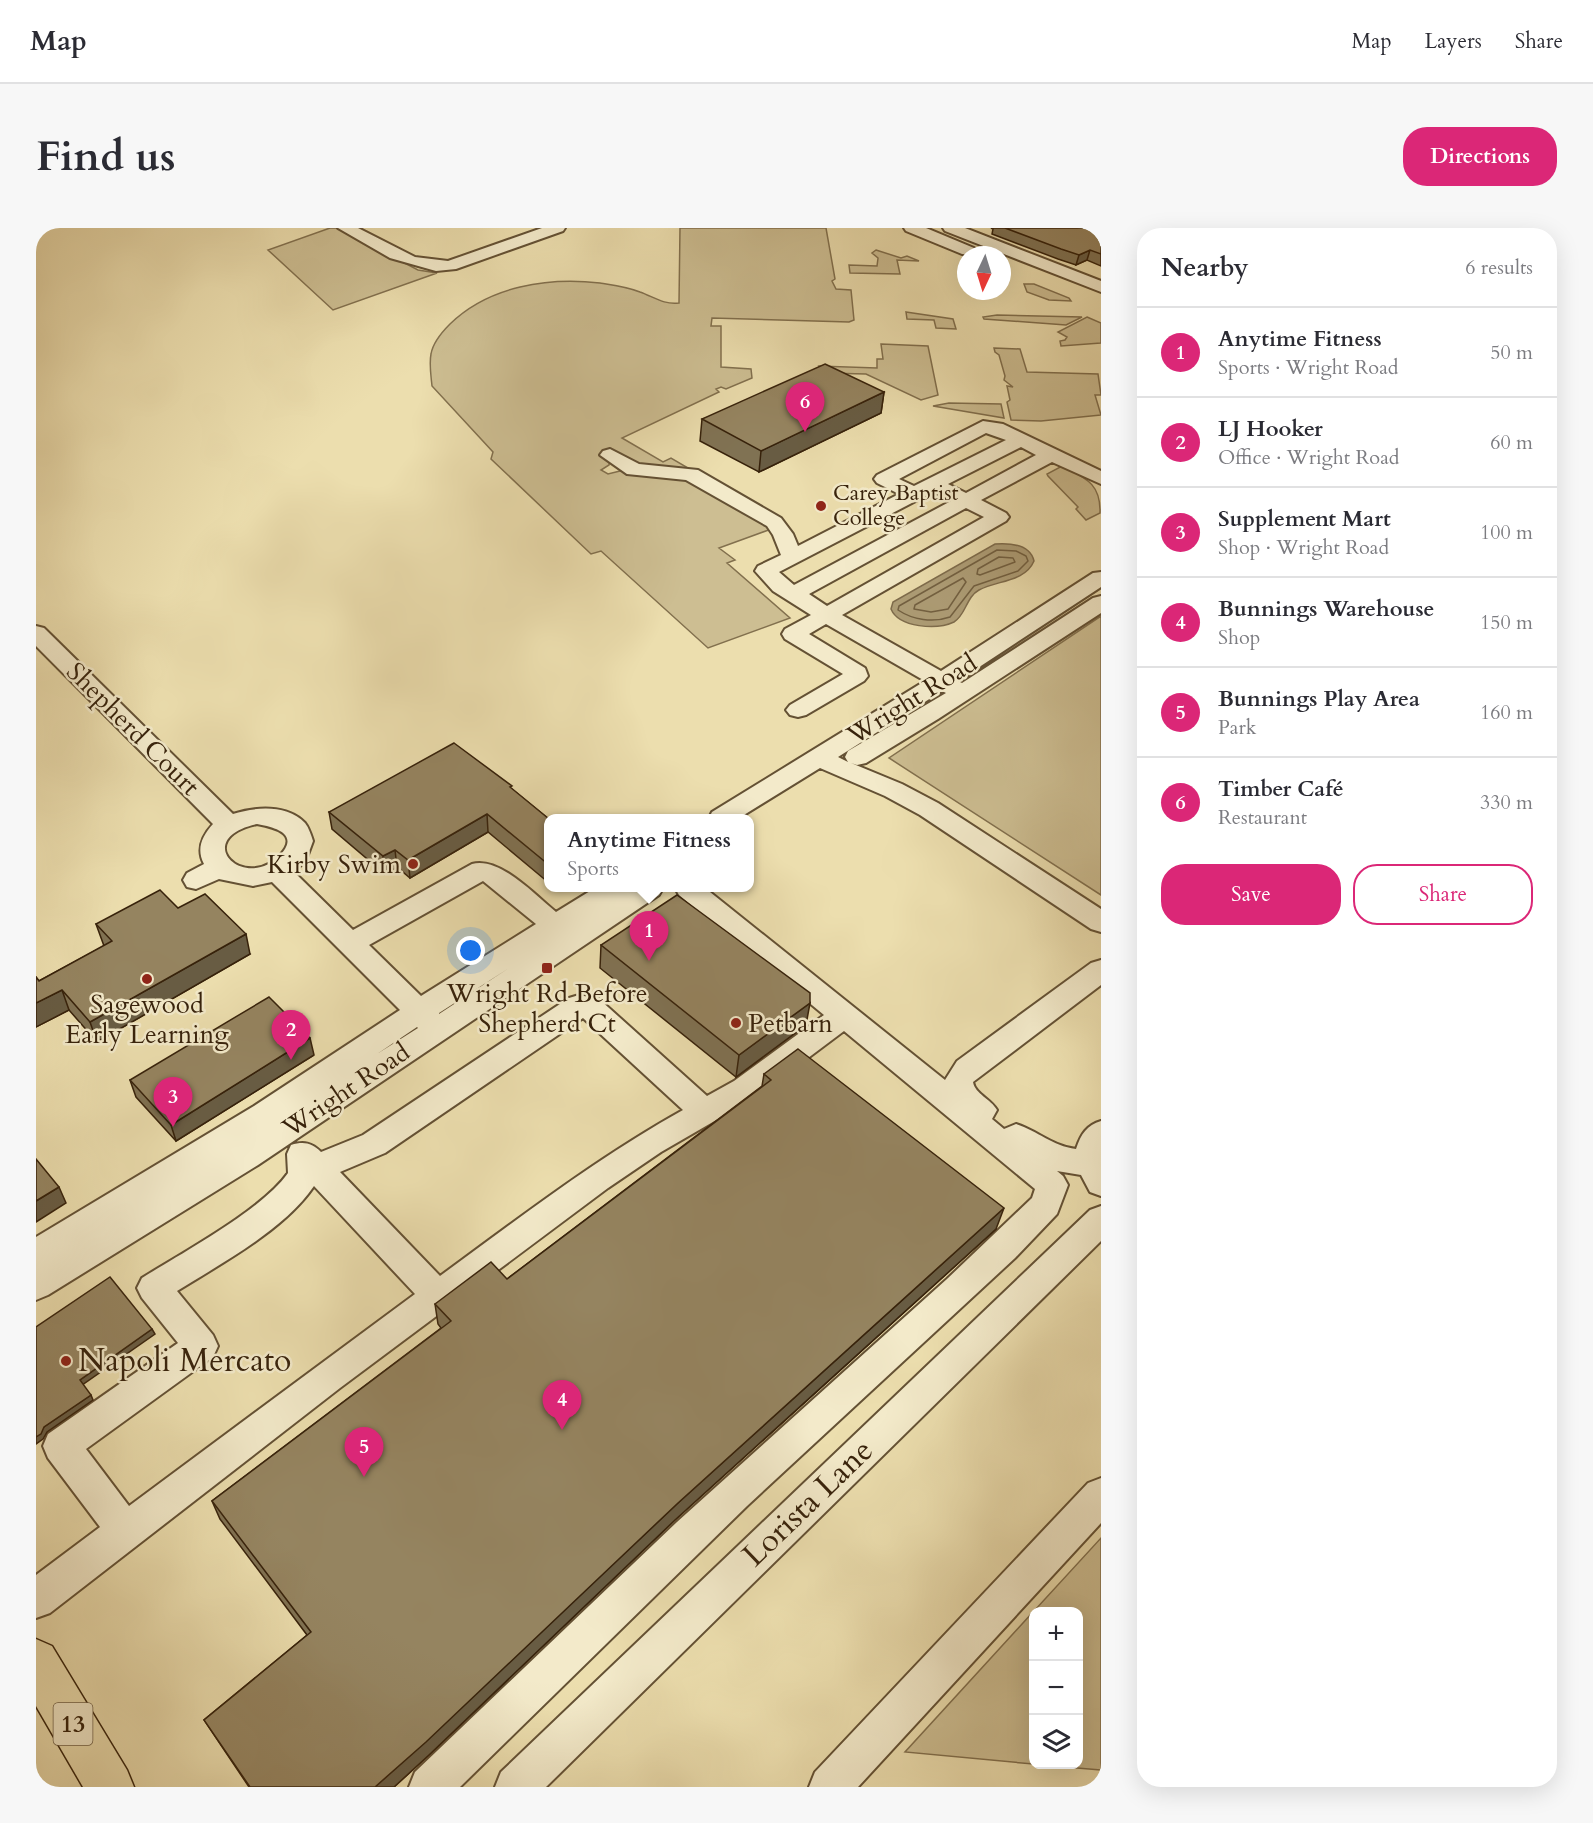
<!DOCTYPE html>
<meta charset="utf-8">
<style>
body{margin:0;font-family:Cardo,serif;background:#f7f7f7;color:#2b2b33}
.controls{position:absolute;right:18px;bottom:18px;display:grid;overflow:hidden;border-radius:12px;box-shadow:0 6px 24px #0002}
.controls button{width:54px;height:54px;display:grid;place-items:center;padding:0;border:0;border-bottom:2px solid #e1e1e2;background:#fff;color:#2b2b33;font:30px sans-serif}
.compass{position:absolute;left:921px;top:18px;width:54px;height:54px;border-radius:50%;background:#fff;box-shadow:0 6px 24px #0002;rotate:184deg}
.you{position:absolute;left:435px;top:723px;width:21px;height:21px;margin:-15px;border:4px solid #fff;border-radius:50%;background:#1a73e8;box-shadow:0 0 0 9px #1a73e833}
.badge{display:grid;place-items:center;width:39px;height:39px;border-radius:50%;background:#db2777;color:#fff;font-size:20px;font-weight:700}
.pin{position:absolute;translate:-50% -50px;filter:drop-shadow(0 2px 3px #0008)}
.pin::after{content:'';position:absolute;top:32px;width:21px;height:18px;background:inherit;clip-path:polygon(0 0,100% 0,50% 100%)}
.popup{position:absolute;left:508px;top:586px;width:210px;height:78px;box-sizing:border-box;display:grid;place-content:center;border-radius:12px;background:#fff;filter:drop-shadow(0 2px 4px #0005);font-size:20px;white-space:nowrap;color:#7c7c81}
.popup b{font-size:22px;color:#2b2b33}
.popup::after{content:'';position:absolute;left:50%;top:100%;margin-left:-12px;border:12px solid transparent;border-top-color:#fff}
.list{margin:0;padding:0;list-style:none}
h2{display:flex;justify-content:space-between;align-items:center;height:78px;margin:0;padding:0 24px;font-size:26px}
h2 small{font-size:20px;font-weight:400;color:#7c7c81}
.list li{display:grid;grid-template-columns:39px 1fr auto;gap:18px;align-items:center;box-sizing:border-box;height:90px;padding:0 24px;border-top:2px solid #e1e1e2}
.list b{display:block;font-size:22px;white-space:nowrap}
.list p{margin:0;font-size:20px;white-space:nowrap;color:#7c7c81}
.list em{font-size:20px;font-style:normal;color:#7c7c81}
.actions{display:flex;gap:12px;padding:18px 24px}
.actions a{flex:1;padding:14px 0;border:2px solid #db2777;border-radius:24px;text-align:center;font-size:21px;color:#db2777}
.actions .main{background:#db2777;color:#fff}
.icon{flex:none;width:33px;height:33px;fill:none;stroke:currentColor;stroke-width:2;stroke-linecap:round;stroke-linejoin:round}
.map{position:relative;flex:none;width:1065px;height:1559px;overflow:hidden;border-radius:24px}
header{display:flex;align-items:center;gap:36px;box-sizing:border-box;height:84px;padding:0 30px;background:#fff;border-bottom:2px solid #e1e1e2}
header strong{font-size:28px}
nav{display:flex;gap:33px;margin-inline-start:auto;font-size:21px}
.intro{display:flex;align-items:center;justify-content:space-between;box-sizing:border-box;height:144px;padding:0 36px}
h1{margin:0;font-size:42px}
.button{padding:15px 27px;border-radius:24px;background:#db2777;color:#fff;font-size:21px;font-weight:700}
main{display:flex;gap:36px;padding:0 36px}
aside{flex:1;background:#fff;border-radius:24px;box-shadow:0 6px 24px #0002}
.map>svg:first-child{display:block}
</style>
<header>
<strong>Map</strong>
<nav><a>Map</a><a>Layers</a><a>Share</a></nav>
</header>
<div class="intro"><h1>Find us</h1><a class="button">Directions</a></div>
<main>
<div class="map">
<svg width="1065" height="1559" viewBox="0 0 1065 1559">
<rect width="100%" height="100%" fill="#ecdeae"/>
<filter id="stains"><feTurbulence type="fractalNoise" baseFrequency=".00333" numOctaves="4"/><feColorMatrix values="0 0 0 0 .2 0 0 0 0 .09 0 0 0 0 .02 0 0 0 .5 -.17"/></filter>
<radialGradient id="worn" r=".72"><stop offset=".6" stop-color="#630" stop-opacity="0"/><stop offset="1" stop-color="#630" stop-opacity=".3"/></radialGradient>
<path fill="#cdbe92" stroke="#82704e" stroke-width="1.5" d="M294 0H301L382 42 401 45 297 82 232 22Z
M644 0H790L799 51 796 53 800 61 815 62 818 92 813 94 676 90 675 98H685V139L715 141 716 150 690 161 685 159 680 161 683 164 586 210 627 234 635 230 652 240 645 244 574 232 573 237 565 242 572 246 588 242 651 249 738 300 683 320 699 332 691 335 754 390 672 420 565 323 555 326 455 231 457 224 396 158C395 148 393 136 395 126 397 114 406 104 414 96 453 58 512 49 564 55 577 57 592 59 604 64 618 69 628 77 643 75Z
M840 22 865 30 871 28 883 33 861 32 864 46 814 45 813 37 841 38 842 30 836 25Z
M988 56H998L1033 70 1035 73 1013 72 991 64Z
M870 84 917 91 920 101 900 100 898 92 871 91Z
M961 87 1046 89 1030 97 948 91 947 89Z
M1051 89 1065 95V115L1025 118 1024 113 1029 112 1031 109 1022 104Z
M845 116 892 118 902 167 885 172 830 146 788 145 783 138 841 140V131H847Z
M958 120 984 121 991 144 1062 146 1065 167H1059L1065 187 1005 193 975 192 971 174 974 172 971 158 977 159 968 152 969 148 963 127 959 124Z
M913 175 965 176 968 190 897 178Z
M1026 238C1049 250 1065 255 1064 285L1050 292 1040 281 1042 279 1012 248 1011 246Z
M1065 388V667L853 530Z
M1065 1310V1542L1005 1537 1042 1536V1384L998 1383Z
M997 1384V1536L869 1524Z"/>
<path fill="#ae9e77" stroke="#7e6c4c" stroke-width="1.5" d="M959 316C973 315 994 316 998 333 989 354 962 352 943 362 930 369 930 387 918 394 901 402 863 400 855 381L857 374Z"/>
<g fill="none" stroke-linecap="round" stroke-linejoin="round">
<path stroke="#726041" stroke-width="1.5" d="M961 322 980 323 990 328 992 333 982 343 938 358 914 389C897 395 877 392 862 382L863 378Z
M963 329 977 330 979 334 944 347 941 346 942 341Z
M927 350 930 354 912 381 895 384 878 381 879 377Z"/>
<defs>
<path id="minor" d="M302 0H322L379 29 412 33 506 0H529L527 3 420 41 400 43 354 30Z
M868 0H890L938 20 940 23 935 27 926 26 870 3Z
M907 0H929L1065 53V64L909 3Z
M947 193 967 196 1065 243V256L1016 234 945 272 970 285 973 289 970 293 806 387 905 443 1057 345 1065 344V359L922 453 926 455 1057 370 1065 368V385L902 491 830 535 821 537 815 535 866 556 902 575 1065 681V704L1055 701 884 587 849 568 784 540 703 590H673L676 584 889 453 790 396 773 406 829 440 832 448 828 453 770 487 762 489 754 487 750 482 754 477 807 446 749 411 746 406 749 401 775 387 737 363 719 343 722 338 745 327 737 307 731 298 650 252 591 246 564 227 567 223 574 221 603 236 662 242 745 290 757 306 762 318 863 266 841 255 838 251 841 247ZM950 205 970 212 878 258 863 251ZM985 219 1000 227 930 265 912 256ZM897 264 915 273 758 357 743 344ZM930 280 948 289 791 378 773 366ZM906 463 910 465 812 523 809 529 812 534 802 529Z
M0 398 8 400 197 586C219 579 251 576 269 595 273 600 275 607 277 613L270 632 258 644 317 702 436 636C463 628 499 667 520 684L559 660H591L589 664 595 660H627L623 667 222 937 12 1067 0 1072V1009L218 878 364 782 236 654 217 658 183 651 160 661 151 659 147 652 151 645 168 636C160 621 166 608 177 596L0 418ZM221 596C237 599 264 605 245 626 209 666 153 611 221 596ZM447 653 500 696 385 768 333 717ZM473 740 403 786V785ZM381 799 382 800 341 826Z
M639 660H669L909 852 921 833 1055 735 1065 732V757L937 854C939 866 955 871 961 882L956 891 968 901 980 896C1002 903 1016 918 1040 921 1045 906 1051 897 1065 893V968L1054 964 1045 947 1021 943 1027 948 1032 957 1021 986 979 1030 711 1278 424 1559H373L379 1544 641 1294 911 1051 996 970 999 961 808 803 720 869 625 924 572 960 304 1160 14 1385 0 1390V1347L64 1299 12 1230 7 1218 12 1206 142 1115 106 1070 101 1060 106 1050C146 1025 226 982 252 945L251 926 255 917C268 913 276 915 285 924L327 907 533 770 543 767 563 771 671 868 698 853 788 787 643 667ZM547 790 647 882C561 930 483 990 404 1048L304 944 349 925ZM278 958 379 1066 93 1278 50 1221 177 1129 182 1118 177 1107 141 1063C186 1035 248 1002 278 958Z
M1065 978V1013L510 1559H459L465 1544 1054 982Z
M1065 1250V1295L822 1559H773L779 1544 1052 1255Z"/>
<path id="major" d="M0 1411 16 1418 91 1542 98 1559H47L0 1478Z"/>
</defs>
<use href="#minor" stroke="#645134" stroke-width="4"/>
<use href="#major" stroke="#37220b" stroke-width="3"/>
<use href="#minor" fill="#f3eaca" fill-rule="evenodd"/>
<use href="#major" fill="#ecdeae" fill-rule="evenodd"/>
</g>
<path fill="#807253" stroke="#37220b" stroke-width="1.5" d="M955 0H1065V38L1051 32 1040 37 1022 31 956 6 957 1Z
M848 164 845 185 723 244 664 213 666 191Z
M476 561 513 591V655L452 604 374 650 361 639 349 646 296 601 293 584Z
M142 680 214 726 61 814 33 782 0 799V749L3 753 68 718 60 696Z
M565 717 770 797 700 849 564 740Z
M278 827 140 913 100 869 94 852Z
M728 846 960 1001 639 1292 393 1527 358 1559H213L168 1492 271 1407 184 1291 176 1273 405 1100 402 1096 399 1076 471 1051 726 858Z"/>
<path fill="#685c43" stroke="#37220b" stroke-width="1.5" d="M1054 22 1051 32 1040 37 1043 27Z
M848 164 845 185 723 244 725 223Z
M451 586 452 604 374 650 372 632Z
M359 622 361 639 349 646 347 628Z
M210 706 214 726 61 814 54 794Z
M26 762 33 782 0 799V775Z
M774 775 770 797 700 849 703 827Z
M274 810 278 827 140 913 135 897Z
M23 959 30 975 0 994V973Z
M968 980 960 1001 639 1292 393 1527 358 1559H339L642 1275Z
M116 1101 119 1106 46 1157 44 1152Z
M55 1167 57 1172 11 1204 7 1211 0 1216V1209L8 1199Z"/>
<path fill="#958460" stroke="#37220b" stroke-width="1.5" d="M969 0H1065V26L1054 22 1043 27 1025 21Z
M789 136 848 164 725 223 666 191Z
M418 515 476 558 474 559 513 591V637L451 586 372 632 359 622 347 628 293 584Z
M124 662 142 680 169 666 210 706 54 794 26 762 0 775V749L3 753 76 713 60 696Z
M641 667 774 765V775L703 827 565 717Z
M233 769 274 810 135 897 94 852Z
M762 821 968 980 642 1275 390 1514 339 1559H214L168 1492 275 1404 176 1273 415 1093 399 1076 455 1034 471 1051 735 852 728 846Z
M0 931 23 959 0 973Z
M74 1049 116 1101 44 1152 55 1167 8 1199 5 1206 0 1209V1099Z"/>
<g fill="#8f2418" stroke="#f3eaca" stroke-width="2">
<circle cx="785" cy="278" r="6"/>
<circle cx="377" cy="636" r="6"/>
<rect x="505" y="734" width="12" height="12" rx="3"/>
<circle cx="111" cy="751" r="6"/>
<circle cx="700" cy="795" r="6"/>
<circle cx="30" cy="1133" r="6"/>
</g>
<g text-anchor="middle" dominant-baseline="central" stroke-width="5" stroke-linejoin="round" paint-order="stroke">
<g font-size="22" fill="#37220b" stroke="#f3eaca" text-anchor="start">
<text x="797" y="265">Carey Baptist<tspan x="797" dy="25">College</tspan></text>
</g>
<rect fill="#f3eaca" stroke="#6f5e44" stroke-width="1.5" x="17.5" y="1475" width="39" height="42" rx="4.5"/>
<g font-size="24" font-weight="bold" fill="#37220b">
<text x="37" y="1496">13</text>
</g>
<g font-size="26" fill="#37220b" stroke="#f3eaca">
<text transform="translate(876 471) rotate(-32)">Wright Road</text>
<text transform="translate(97 501) rotate(45)">Shepherd Court</text>
<text transform="translate(310 862) rotate(-34)">Wright Road</text>
</g>
<g font-size="26" fill="#37220b" stroke="#f3eaca">
<text x="365" y="636" text-anchor="end">Kirby Swim</text>
<text x="511" y="765">Wright Rd Before<tspan x="511" dy="30">Shepherd Ct</tspan></text>
<text x="111" y="776">Sagewood<tspan x="111" dy="30">Early Learning</tspan></text>
<text x="712" y="795" text-anchor="start">Petbarn</text>
</g>
<g font-size="32" fill="#37220b" stroke="#f3eaca" text-anchor="start">
<text x="42" y="1133">Napoli Mercato</text>
</g>
<g font-size="32" fill="#37220b" stroke="#f3eaca">
<text transform="translate(772 1275) rotate(-44)">Lorista Lane</text>
</g>
</g>
<rect width="100%" height="100%" filter="url(#stains)"/>
<rect width="100%" height="100%" fill="url(#worn)"/>
</svg>
<div class="controls">
<button>+</button>
<button>−</button>
<button><svg class="icon" aria-label="layers" viewBox="0 0 24 24"><path d="M12 4l9 5-9 5-9-5zM3 14l9 5 9-5"/></svg></button>
</div>
<svg class="compass" viewBox="-18 -18 36 36"><path d="M0-13l5 13h-10z" fill="#e53935"/><path d="M0 13l5-13h-10z" fill="#7c7c81"/></svg>
<div class="you"></div>
<div class="pin badge" style="left:613px;top:733px">1</div>
<div class="popup"><b>Anytime Fitness</b>Sports</div>
<div class="pin badge" style="left:255px;top:832px">2</div>
<div class="pin badge" style="left:137px;top:899px">3</div>
<div class="pin badge" style="left:526px;top:1202px">4</div>
<div class="pin badge" style="left:328px;top:1249px">5</div>
<div class="pin badge" style="left:769px;top:204px">6</div>
</div>
<aside>
<h2>Nearby<small>6 results</small></h2>
<ul class="list">
<li><span class="badge">1</span><div><b>Anytime Fitness</b><p>Sports · Wright Road</p></div><em>50 m</em></li>
<li><span class="badge">2</span><div><b>LJ Hooker</b><p>Office · Wright Road</p></div><em>60 m</em></li>
<li><span class="badge">3</span><div><b>Supplement Mart</b><p>Shop · Wright Road</p></div><em>100 m</em></li>
<li><span class="badge">4</span><div><b>Bunnings Warehouse</b><p>Shop</p></div><em>150 m</em></li>
<li><span class="badge">5</span><div><b>Bunnings Play Area</b><p>Park</p></div><em>160 m</em></li>
<li><span class="badge">6</span><div><b>Timber Café</b><p>Restaurant</p></div><em>330 m</em></li>
</ul>
<div class="actions"><a class="main">Save</a><a>Share</a></div>
</aside>
</main>
